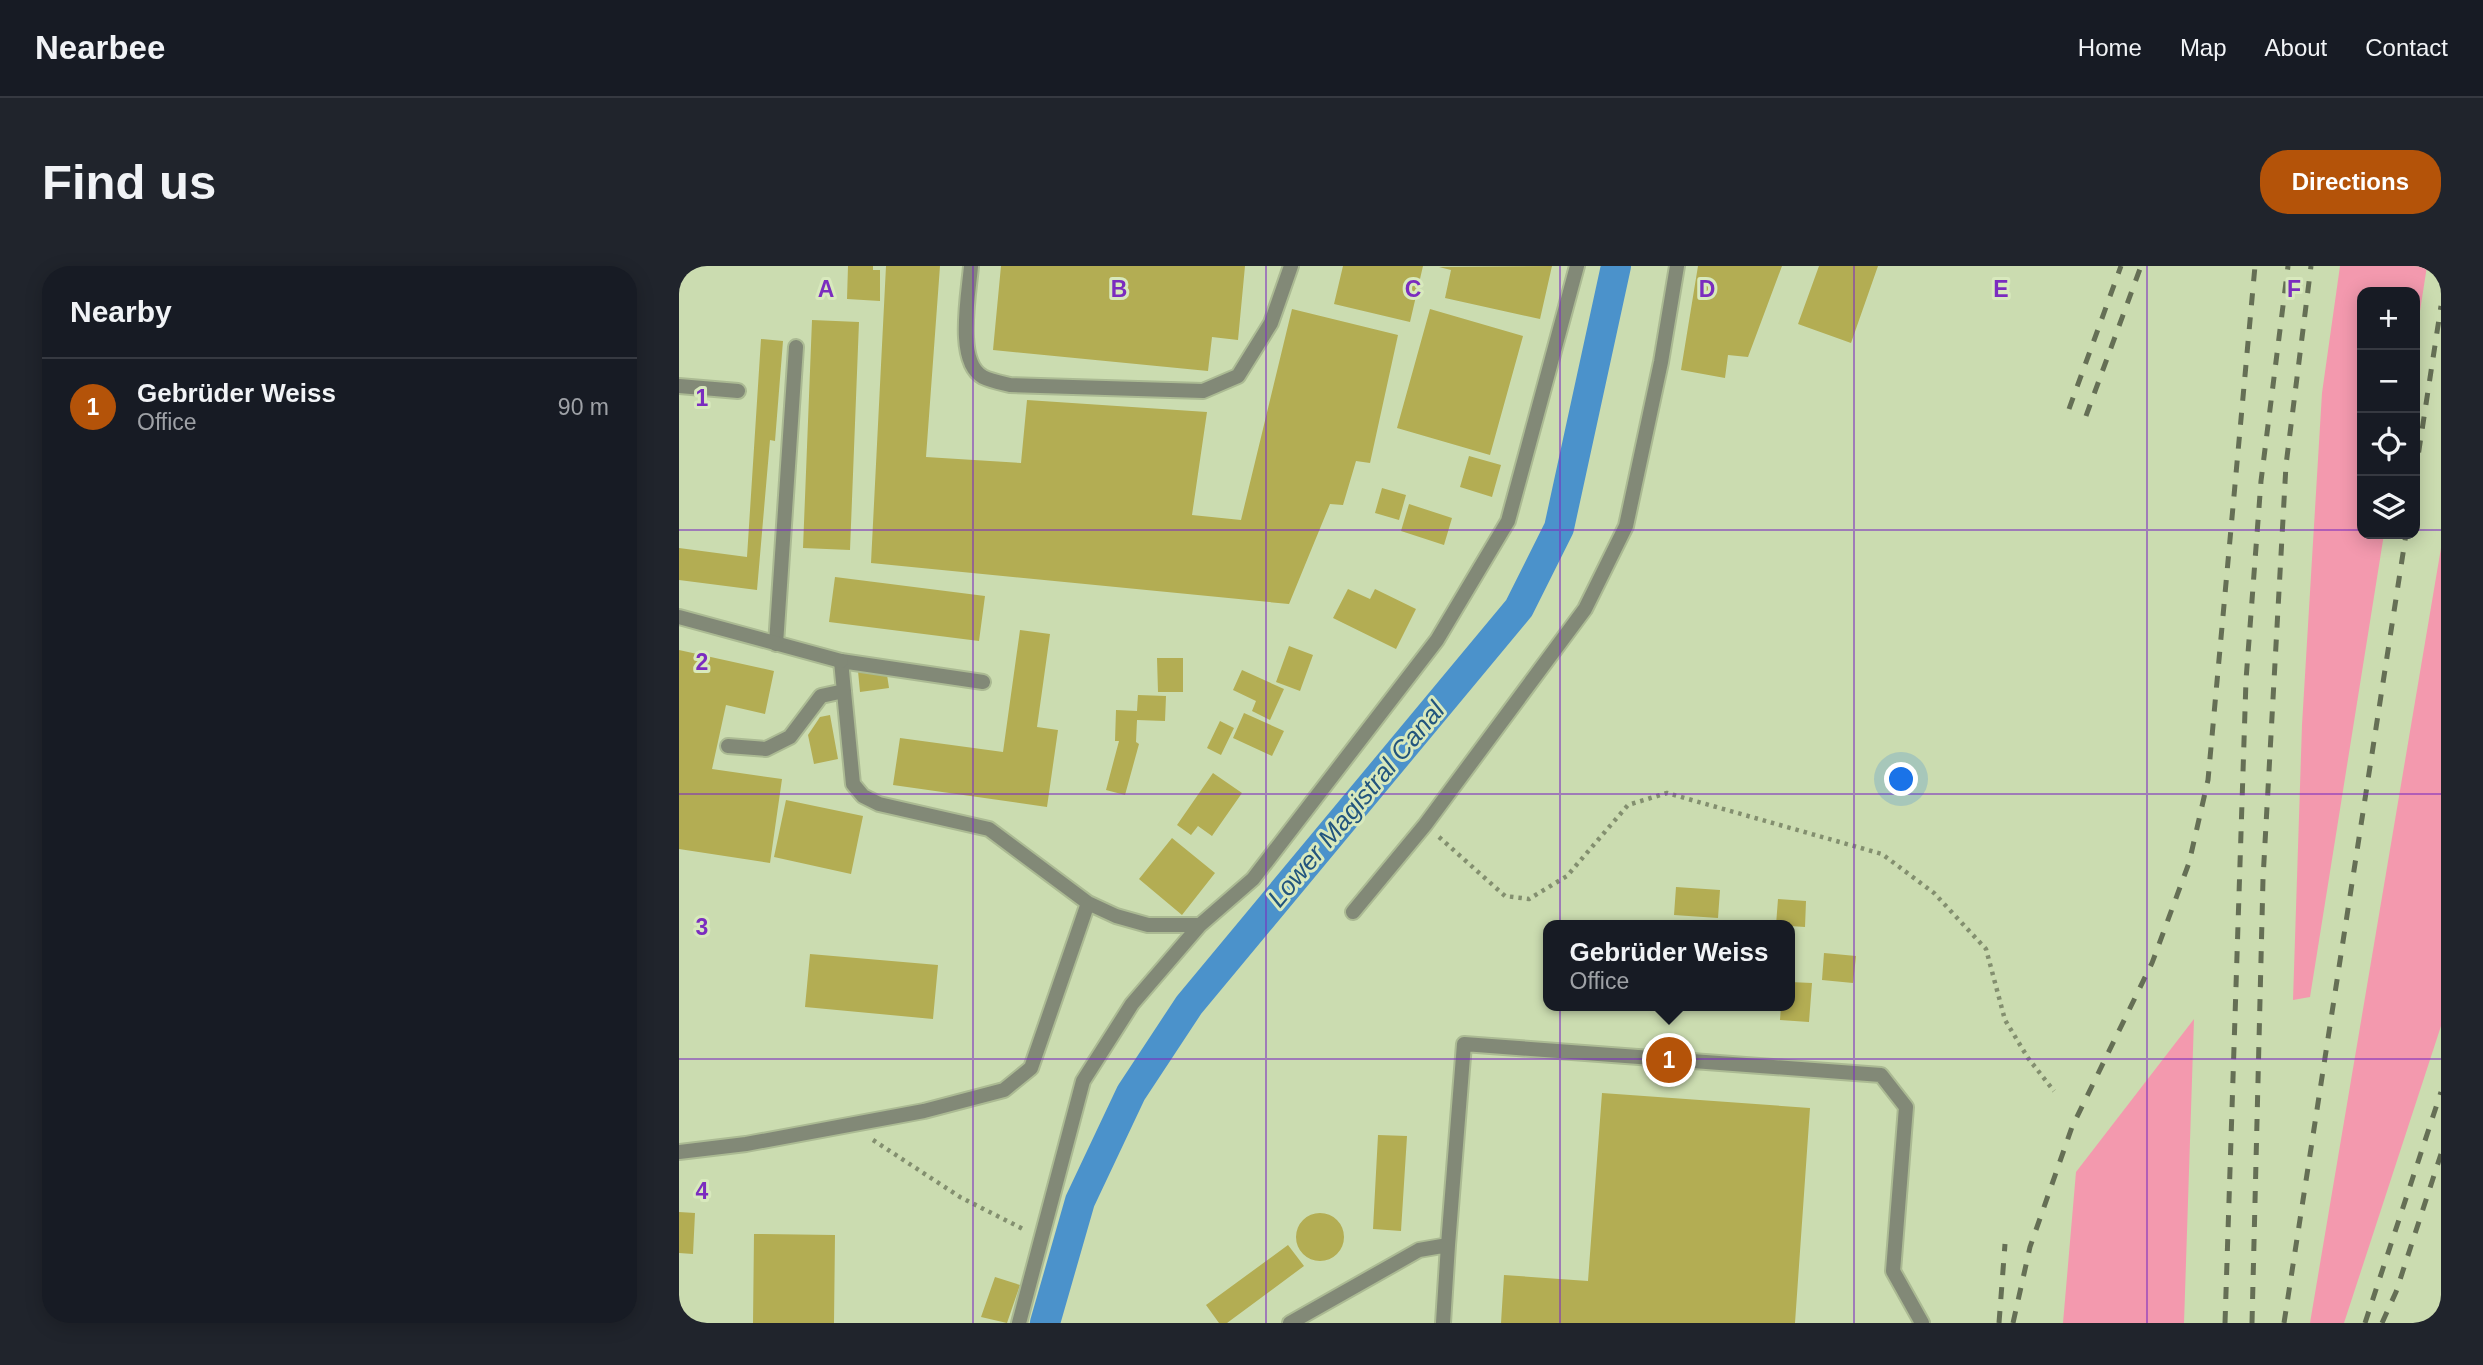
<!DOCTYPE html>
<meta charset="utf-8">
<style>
body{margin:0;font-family:Arial,sans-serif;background:#20242c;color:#f1f3f6}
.controls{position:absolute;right:21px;top:21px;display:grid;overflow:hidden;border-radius:14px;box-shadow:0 4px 18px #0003}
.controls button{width:63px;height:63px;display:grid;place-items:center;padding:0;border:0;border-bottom:2px solid #363941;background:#171b24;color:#f1f3f6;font:35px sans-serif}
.you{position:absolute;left:1223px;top:514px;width:24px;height:24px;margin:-18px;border:5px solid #fff;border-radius:50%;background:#1a73e8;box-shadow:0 0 0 10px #1a73e833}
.badge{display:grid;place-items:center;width:46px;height:46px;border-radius:50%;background:#b45309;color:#fff;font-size:23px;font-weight:700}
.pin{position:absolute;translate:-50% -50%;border:4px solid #fff;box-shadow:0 2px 7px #0006}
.popup{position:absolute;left:864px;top:654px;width:252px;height:91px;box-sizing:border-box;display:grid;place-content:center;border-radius:14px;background:#171b24;filter:drop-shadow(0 2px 5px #0005);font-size:23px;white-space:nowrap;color:#9ea1a6}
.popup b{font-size:26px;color:#f1f3f6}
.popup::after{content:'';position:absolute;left:50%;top:100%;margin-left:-14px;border:14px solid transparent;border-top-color:#171b24}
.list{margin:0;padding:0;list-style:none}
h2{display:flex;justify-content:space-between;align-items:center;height:91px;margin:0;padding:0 28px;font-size:30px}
h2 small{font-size:23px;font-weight:400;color:#9ea1a6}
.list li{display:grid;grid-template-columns:46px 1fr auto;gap:21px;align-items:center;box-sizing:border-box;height:98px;padding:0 28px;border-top:2px solid #363941}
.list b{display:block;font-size:26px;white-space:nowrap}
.list p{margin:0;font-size:23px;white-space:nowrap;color:#9ea1a6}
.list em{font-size:23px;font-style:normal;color:#9ea1a6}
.icon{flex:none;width:38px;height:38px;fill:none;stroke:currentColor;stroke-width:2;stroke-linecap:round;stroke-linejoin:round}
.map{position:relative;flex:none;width:1762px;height:1057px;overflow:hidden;border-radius:28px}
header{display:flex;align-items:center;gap:42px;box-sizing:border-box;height:98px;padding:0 35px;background:#171b24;border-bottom:2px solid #363941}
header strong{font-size:33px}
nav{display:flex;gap:38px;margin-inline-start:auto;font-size:24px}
.intro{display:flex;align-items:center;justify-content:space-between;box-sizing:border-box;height:168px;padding:0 42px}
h1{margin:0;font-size:49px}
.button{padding:18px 32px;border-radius:28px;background:#b45309;color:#fff;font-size:24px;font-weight:700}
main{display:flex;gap:42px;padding:0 42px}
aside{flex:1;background:#171b24;border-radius:28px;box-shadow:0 4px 18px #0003}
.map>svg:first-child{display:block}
</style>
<header>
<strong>Nearbee</strong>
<nav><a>Home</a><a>Map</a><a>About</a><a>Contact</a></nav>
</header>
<div class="intro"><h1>Find us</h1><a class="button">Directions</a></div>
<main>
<aside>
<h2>Nearby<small></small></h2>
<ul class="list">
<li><span class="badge">1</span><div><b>Gebrüder Weiss</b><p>Office</p></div><em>90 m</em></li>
</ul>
</aside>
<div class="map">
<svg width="1762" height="1057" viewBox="0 0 1762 1057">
<rect width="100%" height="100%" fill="#cbdcb0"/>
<path fill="#f399ae" d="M1661 0H1748L1736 77V26H1683V268H1705L1631 731 1614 734 1623 459 1643 127Z
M1762 282V760L1665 1057H1631Z
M1515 753 1505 1057H1384L1397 906Z"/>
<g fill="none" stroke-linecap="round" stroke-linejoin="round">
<path stroke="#4b92cb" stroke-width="30" d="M366 1057 401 935 452 827 510 739 840 342 880 262 937 0"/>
</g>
<path fill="#b3ad53" d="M169 0H194V4H201V35L168 33Z
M207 0H261L247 191 342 197 348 134 528 146 513 249 562 254 613 43 719 69 691 197 677 195 664 239 651 238 610 338 192 297Z
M322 0H566L559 74 533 71 529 105 314 84Z
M664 0H744L731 56 655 38Z
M873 0 861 53 766 32 772 4 760 1Z
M1019 0H1103L1069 91 1049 89 1046 112 1002 104Z
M1140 0H1199L1172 77 1119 58Z
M751 43 844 70 811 189 718 162Z
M133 54 180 56 171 284 124 282Z
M82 73 104 75 96 175 91 174 78 324 0 314V282L68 291Z
M790 190 822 199 813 231 781 221Z
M703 222 727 229 720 254 696 247Z
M730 238 773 252 765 279 722 265Z
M156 311 306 330 300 375 150 356Z
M669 323 691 333 696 323 737 343 717 383 654 352Z
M341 364 371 368 358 461 379 464 368 541 214 519 221 472 324 486Z
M610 380 634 389 621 425 597 416Z
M0 384 95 405 86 448 47 439 33 503 103 513 91 597 0 583Z
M478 392H504V426H479Z
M207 402 210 422 181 426 179 405Z
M563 404 605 423 591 454 573 445 577 435 554 424Z
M459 429 487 430 486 455 458 454 457 476 460 478 446 529 427 524 440 475H436L437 444 458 445Z
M565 447 605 465 593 490 554 472Z
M151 449 159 493 135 498 129 469 141 451Z
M541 455 555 462 542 489 528 482Z
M534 507 563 527 533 570 519 560 512 569 498 559Z
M107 534 184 550 172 608 95 591Z
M493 572 536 607 503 649 460 613Z
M997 621 1041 624 1039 652 995 649Z
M1099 633 1127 635 1126 661 1097 659Z
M1145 687 1177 690 1174 717 1143 714Z
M131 688 259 699 254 753 126 741Z
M1111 716 1133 717 1130 756 1101 754 1102 740H1111Z
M923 827 1131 842 1116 1057H822L825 1009 909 1015Z
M699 869 728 870 722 965 694 963Z
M0 946 16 947 14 988 0 987Z
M617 971a24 24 0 1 1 48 0a24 24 0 1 1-48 0Z
M75 968 156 969 155 1057H74Z
M609 979 625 1000 548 1057H540L527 1039Z
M316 1011 341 1019 328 1057 302 1051Z"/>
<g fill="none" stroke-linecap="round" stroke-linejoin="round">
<defs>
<path id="service" d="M292 0C290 27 276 96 304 111 312 115 323 117 331 119L524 125 559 110 592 57 612 0
M0 120 59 125
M97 378 117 81
M304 416 162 395 174 518 184 530 200 538 310 563 409 637 437 650 469 659H521
M49 480 87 483 111 471 142 430 165 425
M674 646 746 559 906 343 947 260 982 96 998 0
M0 886 67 878 245 845 325 824 352 802 409 637
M340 1057 404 815 453 738 521 659 574 613 758 374 829 255 898 0
M611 1057 740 984 769 979 785 778 1202 809 1227 841 1214 1005 1243 1057
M764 1057 769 979"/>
<path id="minor" d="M0 351 162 395"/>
</defs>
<use href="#service" stroke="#abba93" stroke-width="18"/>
<use href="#minor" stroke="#abba93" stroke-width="18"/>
<path stroke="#838f6f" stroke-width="4.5" stroke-dasharray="3.5 5" stroke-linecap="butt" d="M760 571 826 630 850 633 888 610 949 539 988 527 1203 588 1255 627 1307 683 1326 754 1349 792 1375 825
M194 874 281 931 346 964"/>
<use href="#service" stroke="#828977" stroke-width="14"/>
<use href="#minor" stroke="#828977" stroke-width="14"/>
<path stroke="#656f55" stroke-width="5" stroke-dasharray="12 12" stroke-linecap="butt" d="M1390 143 1442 0
M1407 150 1462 0
M1736 210 1762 40
M1320 1057 1326 978
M1334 1057 1351 981 1393 861 1473 697 1510 597 1529 514 1576 0
M1546 1057 1567 414 1582 215 1609 0
M1573 1057 1584 613 1607 199 1632 0
M1605 1057 1727 268
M1686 1057 1762 826
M1703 1057 1717 1026 1762 888"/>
</g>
<path fill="none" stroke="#7b2cbf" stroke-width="2" stroke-opacity="0.55" d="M294 0V1057M587 0V1057M881 0V1057M1175 0V1057M1468 0V1057M0 264H1683M1736 264H1762M0 528H1762M0 793H1762"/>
<g text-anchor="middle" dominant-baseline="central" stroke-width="6" stroke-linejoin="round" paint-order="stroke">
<g font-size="26" font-style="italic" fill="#22557d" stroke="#d8e9bd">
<text transform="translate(677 538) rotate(-50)">Lower Magistral Canal</text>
</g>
</g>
<g font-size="23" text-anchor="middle" font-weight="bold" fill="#7b2cbf" stroke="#d8e9bd" stroke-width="6" stroke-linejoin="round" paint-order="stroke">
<text x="147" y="31">A</text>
<text x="440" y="31">B</text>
<text x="734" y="31">C</text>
<text x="1028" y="31">D</text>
<text x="1322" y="31">E</text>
<text x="1615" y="31">F</text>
<text x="23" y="140">1</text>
<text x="23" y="404">2</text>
<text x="23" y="669">3</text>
<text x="23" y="933">4</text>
</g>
</svg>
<div class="controls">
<button>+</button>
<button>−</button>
<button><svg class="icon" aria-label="locate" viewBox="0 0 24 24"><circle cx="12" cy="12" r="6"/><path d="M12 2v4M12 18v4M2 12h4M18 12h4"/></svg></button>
<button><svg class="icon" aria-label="layers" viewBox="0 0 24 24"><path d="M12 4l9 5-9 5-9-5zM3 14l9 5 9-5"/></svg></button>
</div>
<div class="you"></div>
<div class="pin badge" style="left:990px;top:794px">1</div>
<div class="popup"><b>Gebrüder Weiss</b>Office</div>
</div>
</main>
